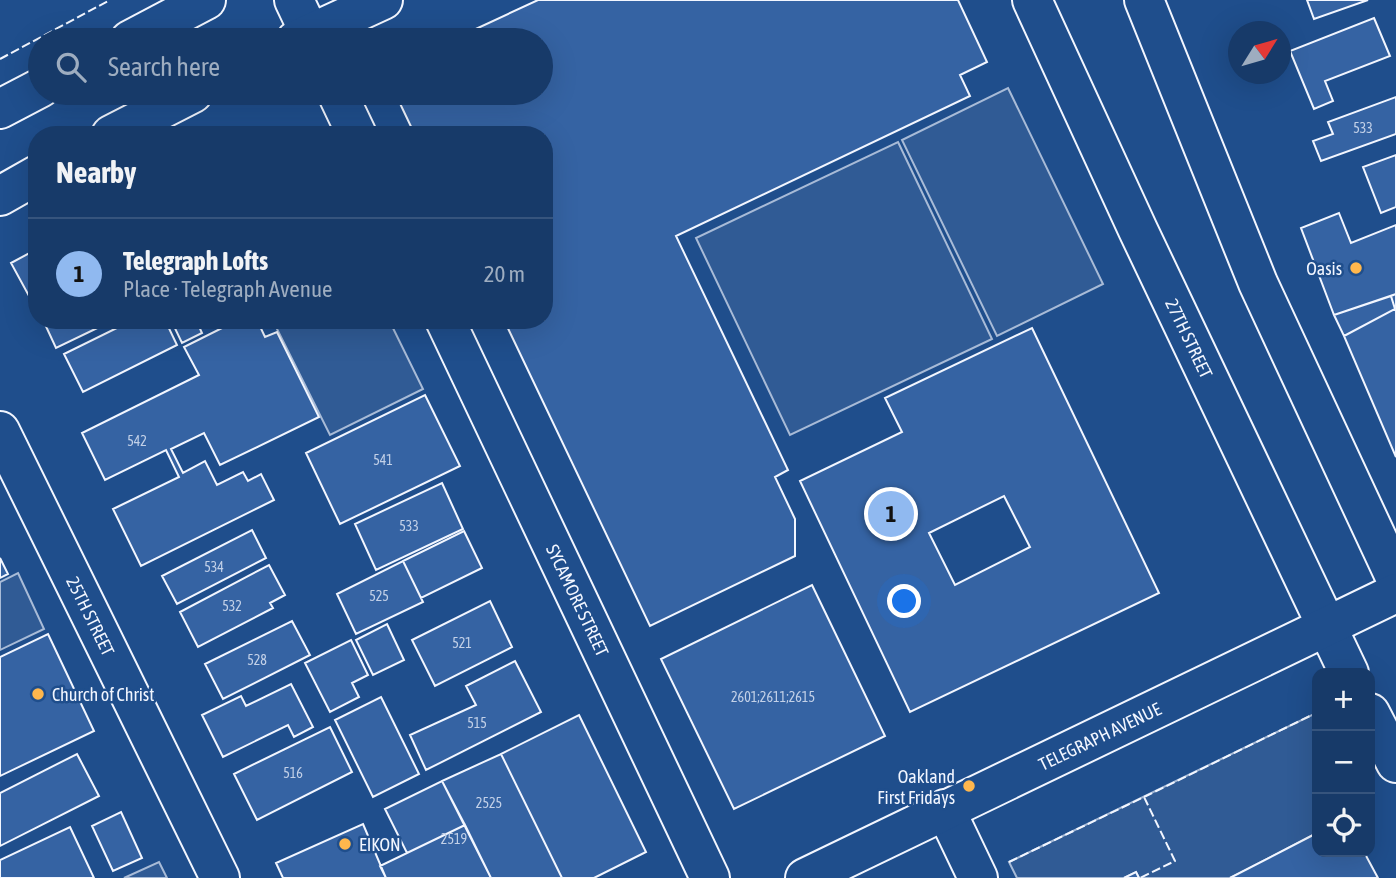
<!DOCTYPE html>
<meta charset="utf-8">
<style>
body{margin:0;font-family:"Asap Condensed",sans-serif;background:#20416f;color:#f1f3f6}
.controls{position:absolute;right:21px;bottom:21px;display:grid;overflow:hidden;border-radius:14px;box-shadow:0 7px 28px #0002}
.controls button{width:63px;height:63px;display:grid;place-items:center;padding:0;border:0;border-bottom:2px solid #36547d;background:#173a69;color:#f1f3f6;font:35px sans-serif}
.compass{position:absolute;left:1228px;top:21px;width:63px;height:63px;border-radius:50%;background:#173a69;box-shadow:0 7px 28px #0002;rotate:53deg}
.you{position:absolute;left:905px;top:602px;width:24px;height:24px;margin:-18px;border:5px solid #fff;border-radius:50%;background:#1a73e8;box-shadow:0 0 0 10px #1a73e833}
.badge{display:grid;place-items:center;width:46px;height:46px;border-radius:50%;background:#90b9f0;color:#111;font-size:23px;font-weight:700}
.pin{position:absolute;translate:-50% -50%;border:4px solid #fff;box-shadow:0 2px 7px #0006}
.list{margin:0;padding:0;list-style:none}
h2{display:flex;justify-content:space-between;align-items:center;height:91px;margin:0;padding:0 28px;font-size:30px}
h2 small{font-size:23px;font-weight:400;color:#9eadc0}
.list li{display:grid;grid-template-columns:46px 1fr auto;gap:21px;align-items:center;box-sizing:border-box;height:112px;padding:0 28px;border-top:2px solid #36547d}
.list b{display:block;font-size:26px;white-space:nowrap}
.list p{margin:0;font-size:23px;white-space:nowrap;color:#9eadc0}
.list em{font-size:23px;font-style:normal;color:#9eadc0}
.icon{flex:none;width:38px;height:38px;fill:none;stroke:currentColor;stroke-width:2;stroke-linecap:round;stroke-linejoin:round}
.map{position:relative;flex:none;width:1396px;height:878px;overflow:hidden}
.search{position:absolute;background:#173a69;box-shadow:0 7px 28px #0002;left:28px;top:28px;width:525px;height:77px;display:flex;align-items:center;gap:18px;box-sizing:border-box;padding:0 24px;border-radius:38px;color:#9eadc0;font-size:26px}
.panel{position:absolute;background:#173a69;box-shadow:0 7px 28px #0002;left:28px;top:126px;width:525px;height:203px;border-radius:28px}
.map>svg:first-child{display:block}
</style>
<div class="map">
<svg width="1396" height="878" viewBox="0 0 1396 878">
<rect width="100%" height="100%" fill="#1f4e8c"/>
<path fill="#305b95" stroke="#a8bbd7" stroke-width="2" d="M1008 88 1103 284 997 336 902 140Z
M898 142 992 339 790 435 696 238Z
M389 320 423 389 330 435 273 321Z
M18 573 44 629 0 650V582Z
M1314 714 1317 721V833L1230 878H1139L1136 872 1124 878H1017L1009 862Z
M159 862 167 878H124Z"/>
<path fill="#3563a3" stroke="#f2f6ff" stroke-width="2" fill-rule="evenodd" d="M538 0H958L987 62 960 75 970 96 676 236 788 470 775 477 795 519V556L650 626 504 320H544V135H415L395 93H541V40H452Z
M1307 0H1368L1314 19Z
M1374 18 1390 56 1325 81 1333 101 1314 109 1290 51Z
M1396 97V134L1321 161 1313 141 1333 134 1328 122Z
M1396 155V207L1381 213 1363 167Z
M1339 213 1351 243 1396 225V294L1334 315 1301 228Z
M37 249V306L35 307 11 263Z
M1396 294V457L1344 336 1395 309 1391 296Z
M1391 296 1395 309 1344 336 1334 315Z
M43 320H114L56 348Z
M133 320H165L177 345 83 392 64 354Z
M171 320H196L202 333 182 343Z
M238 320H257L265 337 277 332 319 417 220 465 204 433 171 449 183 473 205 461 217 485 243 472 248 481 261 474 274 500 141 566 113 509 179 477 166 450 105 480 82 433 199 375 184 347Z
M1032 328 1159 593 910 712 800 481 902 432 885 398ZM1004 496 1030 547 955 585 929 533Z
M425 395 460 466 340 524 306 453Z
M442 483 463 529 376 570 355 524Z
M252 530 266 558 177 604 162 576Z
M464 531 482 568 421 598 403 561Z
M0 558 8 574 0 578Z
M403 561 423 602 356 634 337 594Z
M269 565 285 595 270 603 273 608 198 647 180 612Z
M812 585 885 736 734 809 661 659Z
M490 601 512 647 435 686 412 640Z
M292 621 310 655 223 699 205 664Z
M387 624 404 660 373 675 356 640Z
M48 634 94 731 0 776V657Z
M351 640 368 675 352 683 359 697 330 712 305 663Z
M515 661 541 712 426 770 410 735 476 705 466 686Z
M291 684 313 727 294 737 288 725 223 757 202 715 241 696 246 706Z
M381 697 419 774 373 797 335 720Z
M579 715 646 852 594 878H562L501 754Z
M330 727 352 772 257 820 234 774Z
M77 754 99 796 0 846V793Z
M501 754 562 878H491L442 781Z
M442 781 465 825 407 853 385 809Z
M121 812 142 858 113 871 92 826Z
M363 824 386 878H283L276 863Z
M465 825 491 878H386L380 866Z
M70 827 94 878H0V860Z
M1317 833V852H1364L1378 878H1230Z
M1136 872 1139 878H1124Z"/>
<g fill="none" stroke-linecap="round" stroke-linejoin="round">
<defs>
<g id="minor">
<path d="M294 0 313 40"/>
<path id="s1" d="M1032 0 1138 230 1349 673"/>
<path d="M1144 0 1258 283 1396 579"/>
<path d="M337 93 357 135"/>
<path id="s2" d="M445 320 710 878"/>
<path id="s3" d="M0 431 220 878"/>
<path d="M1370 713 1396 763"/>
<path d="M945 809 978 878"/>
</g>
<g id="major">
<path d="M130 40 206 0"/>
<path d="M296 40 383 0"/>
<path d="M0 109 40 88"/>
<path d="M111 135 193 93"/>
<path d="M0 196 37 175"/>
<path id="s4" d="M805 878 1396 593"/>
</g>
</defs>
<use href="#minor" stroke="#f2f6ff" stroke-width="42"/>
<use href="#major" stroke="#f2f6ff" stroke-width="42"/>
<use href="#minor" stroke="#1f4e8c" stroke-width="38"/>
<use href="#major" stroke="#1f4e8c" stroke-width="38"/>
<path stroke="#f2f6ff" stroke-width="2" stroke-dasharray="9 3.5" stroke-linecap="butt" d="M0 59 110 0
M1144 797 1314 714 1317 721
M1009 862 1144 797 1175 861 1140 878"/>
</g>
<g fill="#ffb74d" stroke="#1f4e8c" stroke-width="2.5">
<circle cx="1356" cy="268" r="7"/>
<circle cx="38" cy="694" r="7"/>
<circle cx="969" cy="786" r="7"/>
<circle cx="345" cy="844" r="7"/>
</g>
<g text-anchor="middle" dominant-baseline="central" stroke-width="5" stroke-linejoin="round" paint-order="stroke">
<g font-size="14" fill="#c3d1e8">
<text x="1363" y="128">533</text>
<text x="137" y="441">542</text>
<text x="383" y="460">541</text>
<text x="409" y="526">533</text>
<text x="214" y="567">534</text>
<text x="379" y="596">525</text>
<text x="232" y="606">532</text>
<text x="462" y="643">521</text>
<text x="257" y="660">528</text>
<text x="773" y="697">2601;2611;2615</text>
<text x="477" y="723">515</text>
<text x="293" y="773">516</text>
<text x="489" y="803">2525</text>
<text x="454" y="839">2519</text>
</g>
<g font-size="18" fill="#f2f6ff" stroke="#1f4e8c" text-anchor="end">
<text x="1342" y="268">Oasis</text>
<text x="52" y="694" text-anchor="start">Church of Christ</text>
<text x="955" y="776">Oakland<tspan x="955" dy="21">First Fridays</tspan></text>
<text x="359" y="844" text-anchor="start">EIKON</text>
</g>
<g font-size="18" fill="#f2f6ff" stroke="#1f4e8c">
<text stroke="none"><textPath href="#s1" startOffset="373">27TH STREET</textPath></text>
<text stroke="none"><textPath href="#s2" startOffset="310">SYCAMORE STREET</textPath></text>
<text stroke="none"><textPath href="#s3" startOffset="206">25TH STREET</textPath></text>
<text stroke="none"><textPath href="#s4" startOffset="327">TELEGRAPH AVENUE</textPath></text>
</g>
</g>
</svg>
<div class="controls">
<button>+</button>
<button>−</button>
<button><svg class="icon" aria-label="locate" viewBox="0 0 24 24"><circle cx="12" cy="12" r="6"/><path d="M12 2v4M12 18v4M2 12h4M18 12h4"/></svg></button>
</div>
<svg class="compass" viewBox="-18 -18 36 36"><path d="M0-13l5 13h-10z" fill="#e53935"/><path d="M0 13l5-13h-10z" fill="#9eadc0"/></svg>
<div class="you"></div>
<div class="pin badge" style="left:891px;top:514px">1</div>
<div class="search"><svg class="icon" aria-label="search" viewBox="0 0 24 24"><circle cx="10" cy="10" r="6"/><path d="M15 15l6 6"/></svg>Search here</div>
<section class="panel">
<h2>Nearby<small></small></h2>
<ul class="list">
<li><span class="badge">1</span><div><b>Telegraph Lofts</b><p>Place · Telegraph Avenue</p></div><em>20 m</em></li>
</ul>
</section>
</div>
